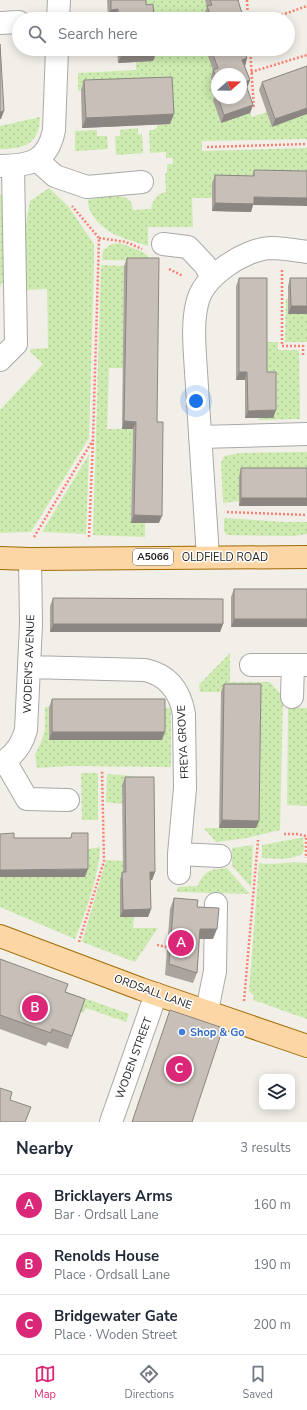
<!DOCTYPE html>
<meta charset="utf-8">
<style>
body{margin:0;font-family:"Nunito Sans",sans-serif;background:#f6f6f7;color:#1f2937}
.controls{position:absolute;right:12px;bottom:12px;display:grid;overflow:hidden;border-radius:8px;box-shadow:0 2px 10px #0003}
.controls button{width:36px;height:36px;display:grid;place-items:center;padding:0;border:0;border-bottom:1px solid #e0e1e3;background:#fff;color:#1f2937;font:20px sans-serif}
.compass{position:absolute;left:211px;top:68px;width:36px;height:36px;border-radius:50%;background:#fff;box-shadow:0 2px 10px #0003;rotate:70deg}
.you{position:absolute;left:196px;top:401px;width:14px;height:14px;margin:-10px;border:3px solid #fff;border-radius:50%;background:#1a73e8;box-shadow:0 0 0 6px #1a73e833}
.badge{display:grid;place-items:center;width:26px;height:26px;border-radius:50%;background:#db2777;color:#fff;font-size:13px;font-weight:700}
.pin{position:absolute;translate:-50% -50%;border:2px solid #fff;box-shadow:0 1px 4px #0006}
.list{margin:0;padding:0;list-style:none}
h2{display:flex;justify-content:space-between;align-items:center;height:52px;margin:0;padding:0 16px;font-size:17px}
h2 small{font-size:13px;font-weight:400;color:#747a83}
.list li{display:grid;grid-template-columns:26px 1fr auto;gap:12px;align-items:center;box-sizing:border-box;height:60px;padding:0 16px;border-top:1px solid #e0e1e3}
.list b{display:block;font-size:15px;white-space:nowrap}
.list p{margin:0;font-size:13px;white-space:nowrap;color:#747a83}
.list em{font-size:13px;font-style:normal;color:#747a83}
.icon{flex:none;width:22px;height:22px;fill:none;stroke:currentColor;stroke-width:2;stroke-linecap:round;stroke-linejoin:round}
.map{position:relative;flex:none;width:307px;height:1122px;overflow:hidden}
.search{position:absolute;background:#fff;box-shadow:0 2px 10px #0003;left:12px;right:12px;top:12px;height:44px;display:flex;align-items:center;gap:10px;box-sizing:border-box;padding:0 14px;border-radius:22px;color:#747a83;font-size:15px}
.sheet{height:232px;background:#fff}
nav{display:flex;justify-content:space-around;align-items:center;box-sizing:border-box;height:56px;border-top:1px solid #e0e1e3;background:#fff;font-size:11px;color:#747a83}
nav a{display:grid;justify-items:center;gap:2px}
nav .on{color:#db2777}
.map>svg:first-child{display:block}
</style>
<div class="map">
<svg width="307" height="1122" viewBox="0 0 307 1122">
<defs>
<pattern id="grass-dots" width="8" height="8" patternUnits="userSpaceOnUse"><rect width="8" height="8" fill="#cdebb0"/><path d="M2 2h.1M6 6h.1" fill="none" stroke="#b0c997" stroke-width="1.8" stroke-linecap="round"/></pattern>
</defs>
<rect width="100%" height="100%" fill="#f2efe9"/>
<path fill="url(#grass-dots)" d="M143 0H205L209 12 204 14 206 19H151Z
M153 49H211L215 76 211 78 217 96 221 123 250 113 252 117 267 112 272 126 307 114V139L202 141V151L307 148V179L212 183V198H192L193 227H148V246C127 239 108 236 94 217 90 211 88 208 88 200 103 198 132 188 133 210L151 209C153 199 157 194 166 192L165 174 167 173V164H173V158H166V152L150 153 149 130H154L159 125 170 124 168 87 78 91V73L136 70V62L153 61Z
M40 117C39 144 25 149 0 149V126Z
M138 128V135L142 134 143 153 116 155 115 136H120V130Z
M97 130V136H107L108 149 75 151V131Z
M49 188 68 206 94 244V265L89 438 31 532 0 533V410L43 364 30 352 31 349 48 348 47 289 25 290 22 244 30 201Z
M0 194 7 198 11 266 0 287Z
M120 243 143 252 148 256V261L102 260 103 250 112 244Z
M101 265 124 266 123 368H109L107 429H133L131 523H145V537L93 535Z
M286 299H288L307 314V350V342H285Z
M264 342H278V350H299L300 419 259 420V418H273L265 380Z
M307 452V476H239V501L223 503 221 463 224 456 240 453Z
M89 454 86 534 42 532Z
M224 518 285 522H307V534L293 536 227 535 224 531Z
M230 653V682H270L283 697 280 830 247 838 216 842 204 828H219L258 692H200L199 685Z
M45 707H49V740L162 707 171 708V767L68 766 37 768 35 755 42 740 45 729Z
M288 708H307V806L287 805Z
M81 773H98V820H82Z
M107 774 133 776 137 785H122V804L106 802Z
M299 838H303L304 850 301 855C288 860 275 859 262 858V845Z
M253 845 251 887 232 866V848Z
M100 847C99 875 86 913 75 939L0 907V877H85V850Z
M106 860 123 861V880L134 917 133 928H158L135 962 82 942Z
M259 863C275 866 291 860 307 863V1019L253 1000 254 996 249 991Z
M226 868H227L250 894 177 892 178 887 198 886C204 871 210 869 226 868Z
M0 968 129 1014 126 1022 86 1008 84 1013 61 1005Z"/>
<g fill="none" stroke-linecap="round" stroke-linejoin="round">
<defs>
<path id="minor" d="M58 19 59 0
M0 23 19 22
M37 160 55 176 87 187 142 182
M0 166C29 166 48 162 54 130L57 49
M163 244 188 247 205 265 212 277
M0 360 16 344 13 166
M200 437 307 434
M208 557 195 356C194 339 193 321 197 304 202 277 244 249 271 248 283 248 295 250 307 252
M251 665H307
M29 667 145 670C168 675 180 691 184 714L185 788 179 854V873
M292 697 293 665
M5 761 27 799 68 800
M0 764C14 756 22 745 26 730L31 624 30 559
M179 854 220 856
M207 1011 215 971 216 904
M111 1122 156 994"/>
<path id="major" d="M0 558 30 559 307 557
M0 936 141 989 307 1046"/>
</defs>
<use href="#minor" stroke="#a9a9a9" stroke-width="24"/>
<use href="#major" stroke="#a06b00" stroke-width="24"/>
<path stroke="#fa8072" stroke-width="2.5" stroke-dasharray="2 2" stroke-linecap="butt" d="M247 0 248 19
M270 19 307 6
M250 49 254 109
M251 72 307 55
M207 147 307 144
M99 238 126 242 142 249
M169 269 183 276
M282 270V346H303V357
M227 512 307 515
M34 537 93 440 99 238 72 206
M89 537 93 440
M284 834H297L306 836V858
M79 942 104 861 102 770
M157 945 167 947
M244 1001 258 840"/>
<use href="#minor" stroke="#fff" stroke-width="22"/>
<use href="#major" stroke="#fcd6a4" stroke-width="22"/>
</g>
<path fill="#aba49e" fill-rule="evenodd" d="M107 0H146V5L154 19H115V17L108 18Z
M205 0H239L238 2 243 17 242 19H206L204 14 207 7Z
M117 49H156V53L153 61 118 63Z
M210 49H244L247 58 245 66 250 80 247 88 253 105 250 113 221 123 213 100 216 93 211 78 213 70 208 56ZM217 74 241 98H217Z
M307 66 272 127 259 90 262 82Z
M84 80 170 124 82 128 81 90Z
M254 170 253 205 251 212 212 211V183L215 175 252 176Z
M127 258 157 422 159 523H131L133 429H122L124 266Z
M239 278 267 372 276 410 273 418H245V380H236V286Z
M290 278H307L288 314V286Z
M241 468H307L239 506V476Z
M234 589H307V627H231V597Z
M53 598 223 624 220 632H50V606Z
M224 684 259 821 256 828H219L221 692Z
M52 699 162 740H49V707Z
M125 777 155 872 152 880H150L151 909 148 917H120V880L122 872H123L122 785Z
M174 898 197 907 213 939H199L197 973 193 983 165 975 170 909Z
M0 959 65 992 85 999 68 1049 48 1042 46 1046 0 1029Z"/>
<path fill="#8b8681" d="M118 9 115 17 108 18 111 10Z
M156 53 153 61 118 63 121 56Z
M247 58 245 66 242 60Z
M250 80 247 88 245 82Z
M253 105 250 113 221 123 224 115Z
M307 108V114L272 127 275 119Z
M4 111 1 119H0V112Z
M174 114 170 124 82 128 86 118Z
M254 197 307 198V206L253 205 251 212 212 211 215 203Z
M291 306H307V314H288Z
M239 372H247L245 380H236Z
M276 410 273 418H245L248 411Z
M124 421 136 422 133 429H122Z
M241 498H307V506H239Z
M134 515 162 516 159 523H131Z
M234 619H307V627H231Z
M53 624H223L220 632H50Z
M52 732H165L162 740H49Z
M222 820 259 821 256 828H219Z
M88 869 85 877H0V870Z
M150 872H155L152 880H148Z
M151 909 148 917H120L123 910Z
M200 929H217L213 939H196Z"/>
<path fill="#c7bfb8" stroke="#8b8681" d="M111 0H146V5L153 4 154 19H119L118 9 111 10Z
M210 0H238L243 17 239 18V19H212L207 6 212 5Z
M0 44 4 111 0 112Z
M120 49H156V53L121 56Z
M211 49H244L247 58 242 60 250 80 245 82 253 105 224 115 218 98H241V74H217V80L213 70 218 68Z
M307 66V108L275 119 262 82Z
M172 77 174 114 86 118 84 80Z
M254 170 307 171V198L254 197V204L215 203V175L254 176Z
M127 258H159L157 422H163L162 516 134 515 136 422 124 421Z
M239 278H267V372H276V410L248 411 247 372H239Z
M290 278H307V306H291Z
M241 468H307V498H241Z
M234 589H307V619H234Z
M53 598 223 599V624H53Z
M224 684H261L259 821 222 820Z
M52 699H165V732H52Z
M125 777H154L155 872H150L151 909 123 910 122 872H126Z
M14 833V838H71L72 833H88V869L0 870V834Z
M174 898 198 900 197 907 219 908 217 929H200L197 973 169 964Z
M0 959 68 984 65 992 85 999 72 1036 52 1029 51 1033 0 1015Z
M170 1010 223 1028 192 1122H132Z
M0 1088 12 1092 10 1100 31 1107 25 1122H0Z"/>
<circle fill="#3f7fe0" stroke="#fff" stroke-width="1.5" cx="182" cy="1032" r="4"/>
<g text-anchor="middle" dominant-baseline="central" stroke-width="3" stroke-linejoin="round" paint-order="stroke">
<rect fill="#fff" stroke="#646464" stroke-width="1" x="133" y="549" width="40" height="16" rx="3"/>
<g font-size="10" font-weight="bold" fill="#222">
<text x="153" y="557">A5066</text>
</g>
<g font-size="11" fill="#222" stroke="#fff">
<text x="225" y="557">OLDFIELD ROAD</text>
<text transform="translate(29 664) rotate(-88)">WODEN'S AVENUE</text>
<text transform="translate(183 742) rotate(-93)">FREYA GROVE</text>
<text transform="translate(153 992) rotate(20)">ORDSALL LANE</text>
<text transform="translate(134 1058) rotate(-70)">WODEN STREET</text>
</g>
<g font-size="11" font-weight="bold" fill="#366cbe" stroke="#fff" text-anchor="start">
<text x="190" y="1032">Shop &amp; Go</text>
</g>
</g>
</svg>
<div class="controls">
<button><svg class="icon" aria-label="layers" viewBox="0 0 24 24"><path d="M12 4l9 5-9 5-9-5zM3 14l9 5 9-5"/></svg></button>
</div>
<svg class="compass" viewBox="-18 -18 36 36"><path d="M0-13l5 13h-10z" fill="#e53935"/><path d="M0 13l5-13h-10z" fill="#747a83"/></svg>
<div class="you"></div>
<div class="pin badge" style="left:181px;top:943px">A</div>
<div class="pin badge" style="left:35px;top:1008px">B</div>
<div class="pin badge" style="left:179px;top:1069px">C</div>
<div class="search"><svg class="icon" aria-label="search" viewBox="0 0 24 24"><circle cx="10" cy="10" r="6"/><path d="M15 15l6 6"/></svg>Search here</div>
</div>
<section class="sheet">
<h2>Nearby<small>3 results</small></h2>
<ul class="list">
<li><span class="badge">A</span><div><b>Bricklayers Arms</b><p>Bar · Ordsall Lane</p></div><em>160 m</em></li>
<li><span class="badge">B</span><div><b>Renolds House</b><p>Place · Ordsall Lane</p></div><em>190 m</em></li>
<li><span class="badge">C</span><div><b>Bridgewater Gate</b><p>Place · Woden Street</p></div><em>200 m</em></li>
</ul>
</section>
<nav>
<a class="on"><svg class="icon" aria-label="map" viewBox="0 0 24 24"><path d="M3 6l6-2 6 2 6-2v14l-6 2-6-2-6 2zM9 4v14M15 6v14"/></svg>Map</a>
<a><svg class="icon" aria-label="directions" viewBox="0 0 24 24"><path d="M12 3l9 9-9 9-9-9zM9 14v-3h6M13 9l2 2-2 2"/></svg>Directions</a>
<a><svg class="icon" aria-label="saved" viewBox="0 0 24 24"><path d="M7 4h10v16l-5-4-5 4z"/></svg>Saved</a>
</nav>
